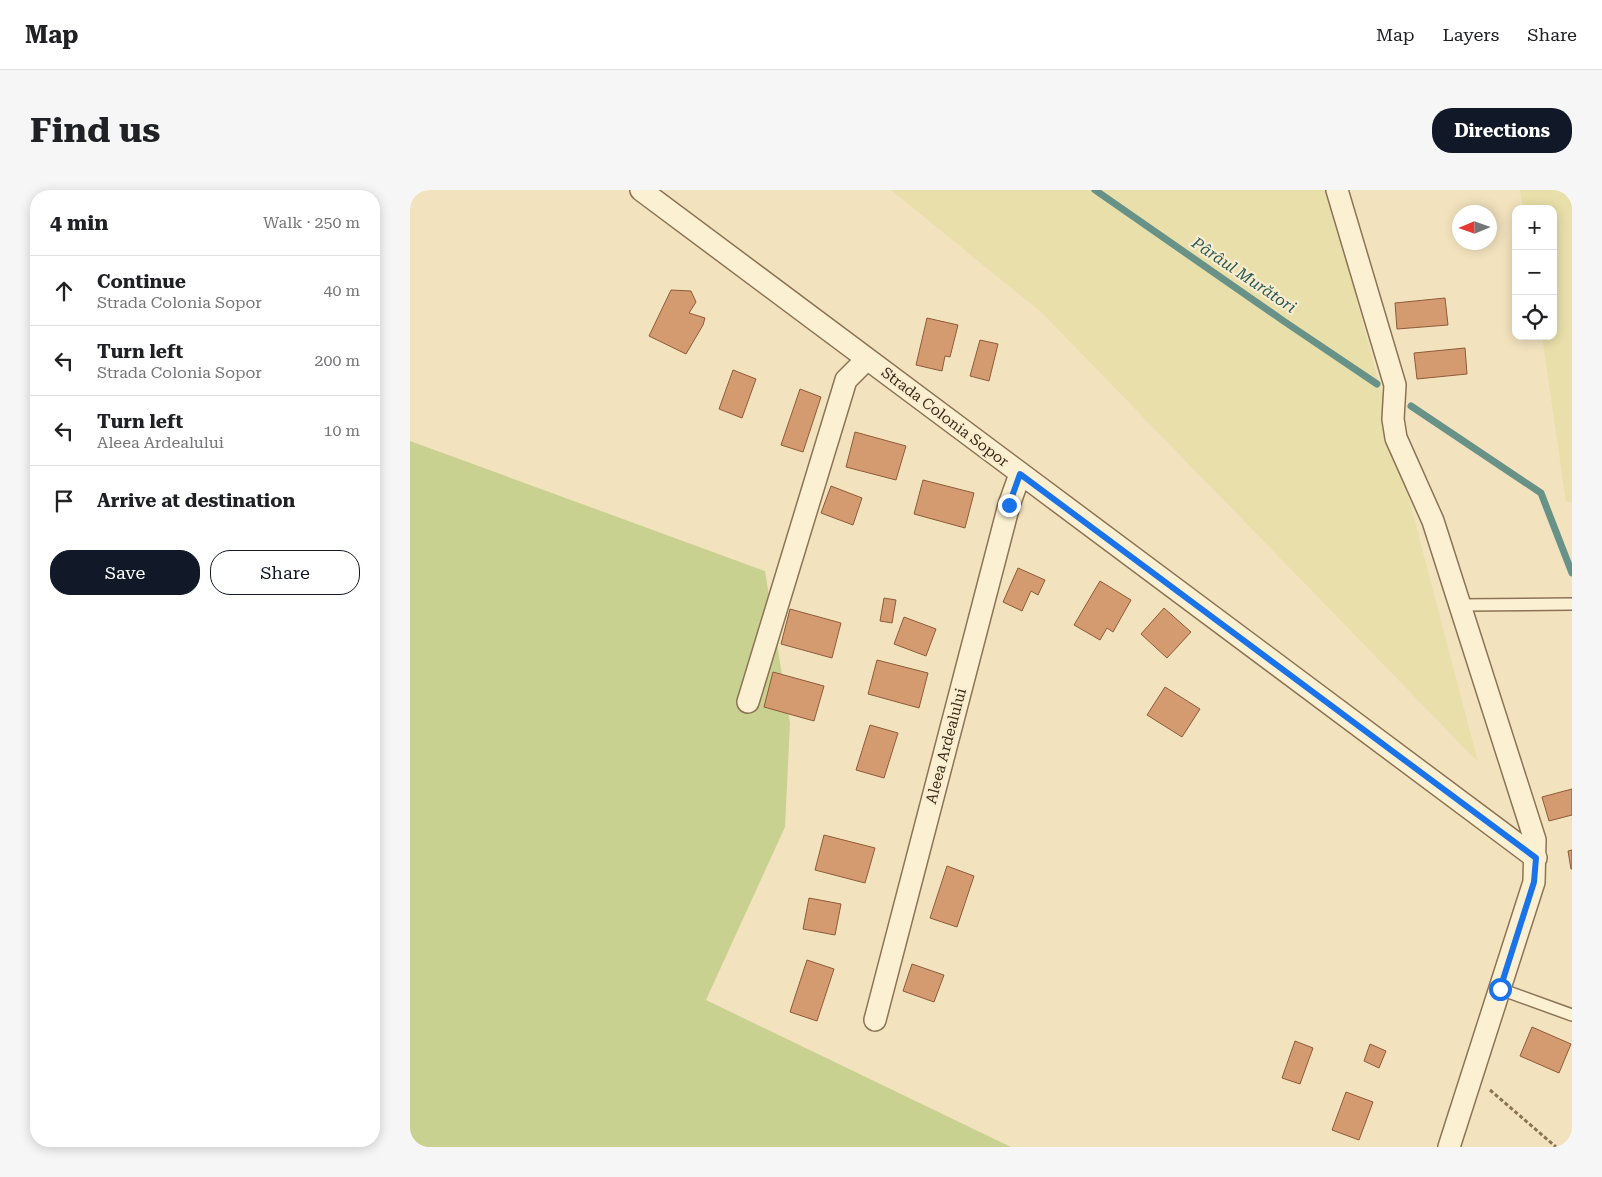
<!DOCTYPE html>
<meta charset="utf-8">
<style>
body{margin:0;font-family:"Roboto Serif",serif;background:#f6f6f6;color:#202124}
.controls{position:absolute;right:15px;top:15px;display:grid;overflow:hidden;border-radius:10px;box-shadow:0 2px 12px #0003}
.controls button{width:45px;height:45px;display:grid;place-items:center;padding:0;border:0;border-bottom:1px solid #e0e0e0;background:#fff;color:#202124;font:25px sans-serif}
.compass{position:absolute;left:1042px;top:15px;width:45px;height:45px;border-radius:50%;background:#fff;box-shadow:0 2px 12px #0003;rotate:268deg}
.stop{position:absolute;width:15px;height:15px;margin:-11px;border:4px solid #1a73e8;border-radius:50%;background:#fff}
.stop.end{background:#1a73e8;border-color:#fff;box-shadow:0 1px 5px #0008}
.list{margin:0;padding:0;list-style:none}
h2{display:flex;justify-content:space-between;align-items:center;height:65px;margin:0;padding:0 20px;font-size:21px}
h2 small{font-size:16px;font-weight:400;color:#757577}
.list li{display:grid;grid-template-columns:32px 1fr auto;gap:15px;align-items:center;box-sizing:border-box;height:70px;padding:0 20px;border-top:1px solid #e0e0e0}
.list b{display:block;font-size:19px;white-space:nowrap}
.list p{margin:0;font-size:16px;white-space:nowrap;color:#757577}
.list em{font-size:16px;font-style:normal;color:#757577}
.actions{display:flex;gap:10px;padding:15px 20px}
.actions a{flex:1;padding:11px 0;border:1px solid #111827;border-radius:20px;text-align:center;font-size:18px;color:#111827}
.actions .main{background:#111827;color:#fff}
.icon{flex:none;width:28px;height:28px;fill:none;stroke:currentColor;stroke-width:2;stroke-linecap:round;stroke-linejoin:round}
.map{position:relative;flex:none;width:1162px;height:957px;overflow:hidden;border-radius:20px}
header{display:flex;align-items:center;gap:30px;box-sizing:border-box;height:70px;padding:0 25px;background:#fff;border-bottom:1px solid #e0e0e0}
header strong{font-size:24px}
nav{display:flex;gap:28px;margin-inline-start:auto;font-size:18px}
.intro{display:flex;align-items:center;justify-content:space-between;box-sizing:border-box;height:120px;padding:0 30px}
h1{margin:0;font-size:35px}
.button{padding:12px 22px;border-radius:20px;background:#111827;color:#fff;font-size:18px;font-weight:700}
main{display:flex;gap:30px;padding:0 30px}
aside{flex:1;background:#fff;border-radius:20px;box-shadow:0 2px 12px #0003}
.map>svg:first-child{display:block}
</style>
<header>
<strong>Map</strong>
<nav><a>Map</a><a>Layers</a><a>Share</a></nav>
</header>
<div class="intro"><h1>Find us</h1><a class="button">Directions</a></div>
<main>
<aside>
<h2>4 min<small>Walk · 250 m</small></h2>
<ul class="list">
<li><svg class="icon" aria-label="ahead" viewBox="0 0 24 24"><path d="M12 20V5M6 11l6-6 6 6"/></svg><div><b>Continue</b><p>Strada Colonia Sopor</p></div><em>40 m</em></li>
<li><svg class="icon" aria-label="left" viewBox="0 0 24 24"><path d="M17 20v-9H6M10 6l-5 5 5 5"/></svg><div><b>Turn left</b><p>Strada Colonia Sopor</p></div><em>200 m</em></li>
<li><svg class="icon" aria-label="left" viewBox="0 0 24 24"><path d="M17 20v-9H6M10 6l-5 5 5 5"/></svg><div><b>Turn left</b><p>Aleea Ardealului</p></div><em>10 m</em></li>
<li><svg class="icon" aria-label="arrive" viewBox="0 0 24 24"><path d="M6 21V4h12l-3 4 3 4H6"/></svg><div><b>Arrive at destination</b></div></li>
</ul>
<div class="actions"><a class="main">Save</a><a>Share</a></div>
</aside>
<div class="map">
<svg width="1162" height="957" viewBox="0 0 1162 957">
<rect width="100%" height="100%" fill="#f2e3be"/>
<path fill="#e8dfaa" d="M481 0H918L1068 572 632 123Z
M1110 0H1162V312H1156L1132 146H1143V19H1113Z"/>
<path fill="#c9d191" d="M0 251 355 381 380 533 375 637 296 810 601 957H0Z"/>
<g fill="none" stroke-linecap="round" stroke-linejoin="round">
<path stroke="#689288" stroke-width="7" d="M685 0 875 132 967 194
M1001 216 1131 303 1162 383"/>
</g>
<path fill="#d49a70" stroke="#8e5b38" d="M261 100 281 101 286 112 279 123 295 128 293 135 276 164 239 146Z
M1035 108 1038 135 987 139 985 113Z
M517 128 548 135 540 167 535 166 532 181 506 175Z
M570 150 588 154 579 191 560 186Z
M1055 158 1057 184 1007 189 1004 163Z
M323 180 346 189 332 228 309 219Z
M390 199 411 207 393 262 371 255Z
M445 242 496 256 486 290 436 277Z
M513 290 564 303 555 338 504 324Z
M421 296 452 308 443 335 411 323Z
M608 378 635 390 628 405 621 401 612 421 593 412Z
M690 391 721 410 703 442 697 438 690 450 664 435Z
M474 408 486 410 482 433 470 431Z
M754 418 781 442 757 468 731 444Z
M380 419 431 433 422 468 371 454Z
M494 427 526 439 516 466 484 454Z
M467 470 518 483 509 518 458 504Z
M363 482 414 496 404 531 354 517Z
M755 497 790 519 772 547 737 525Z
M460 535 488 543 474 588 446 580Z
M1162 599V625L1139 631 1132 607Z
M414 645 465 658 455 693 405 680Z
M1162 660V679H1161L1158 661Z
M537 676 564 686 547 737 520 728Z
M399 708 431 714 425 745 393 739Z
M397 770 424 779 407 831 380 822Z
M502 774 534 785 524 812 493 801Z
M1122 837 1161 854 1149 883 1110 866Z
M885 851 903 858 890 894 872 888Z
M960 854 976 861 969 878 954 871Z
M936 902 963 912 949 950 922 940Z"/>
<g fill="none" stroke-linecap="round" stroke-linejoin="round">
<defs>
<path id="lane" d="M1050 415 1162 414
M1090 799 1162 825"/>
<path id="street" d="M231 0 1126 668
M927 0 985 195 983 229 986 248 1023 331 1125 650 1124 692 1039 957
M338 512 436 190 457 169
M465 830 599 315 610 284"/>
</defs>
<use href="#lane" stroke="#8c7355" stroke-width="14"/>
<use href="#street" stroke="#8c7355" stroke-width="24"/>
<path stroke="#8c7355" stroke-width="3" stroke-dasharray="4 2.5" stroke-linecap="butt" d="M1080 900 1146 957"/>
<use href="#lane" stroke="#fcf0d2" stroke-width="11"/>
<use href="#street" stroke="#fcf0d2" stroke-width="21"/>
</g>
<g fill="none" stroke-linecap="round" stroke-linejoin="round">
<path stroke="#1a73e8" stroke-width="6" d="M599 315 610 284 1126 668 1124 692 1090 799"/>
</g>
<g text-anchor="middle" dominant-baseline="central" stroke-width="4.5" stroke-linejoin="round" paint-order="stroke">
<g font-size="15" fill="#3a2a1b" stroke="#f9edce">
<text transform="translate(535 227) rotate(37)">Strada Colonia Sopor</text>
<text transform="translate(536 556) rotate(-75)">Aleea Ardealului</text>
</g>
<g font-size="16" font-style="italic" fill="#295b58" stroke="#f9edce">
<text transform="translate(834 85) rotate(34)">Pârâul Murători</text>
</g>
</g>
</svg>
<div class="controls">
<button>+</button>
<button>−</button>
<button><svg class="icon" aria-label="locate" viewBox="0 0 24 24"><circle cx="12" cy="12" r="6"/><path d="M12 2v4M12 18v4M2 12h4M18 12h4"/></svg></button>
</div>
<svg class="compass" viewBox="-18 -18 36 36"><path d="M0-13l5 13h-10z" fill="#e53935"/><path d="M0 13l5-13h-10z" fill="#757577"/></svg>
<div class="stop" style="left:1090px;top:799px"></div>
<div class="stop end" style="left:599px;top:315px"></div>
</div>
</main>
